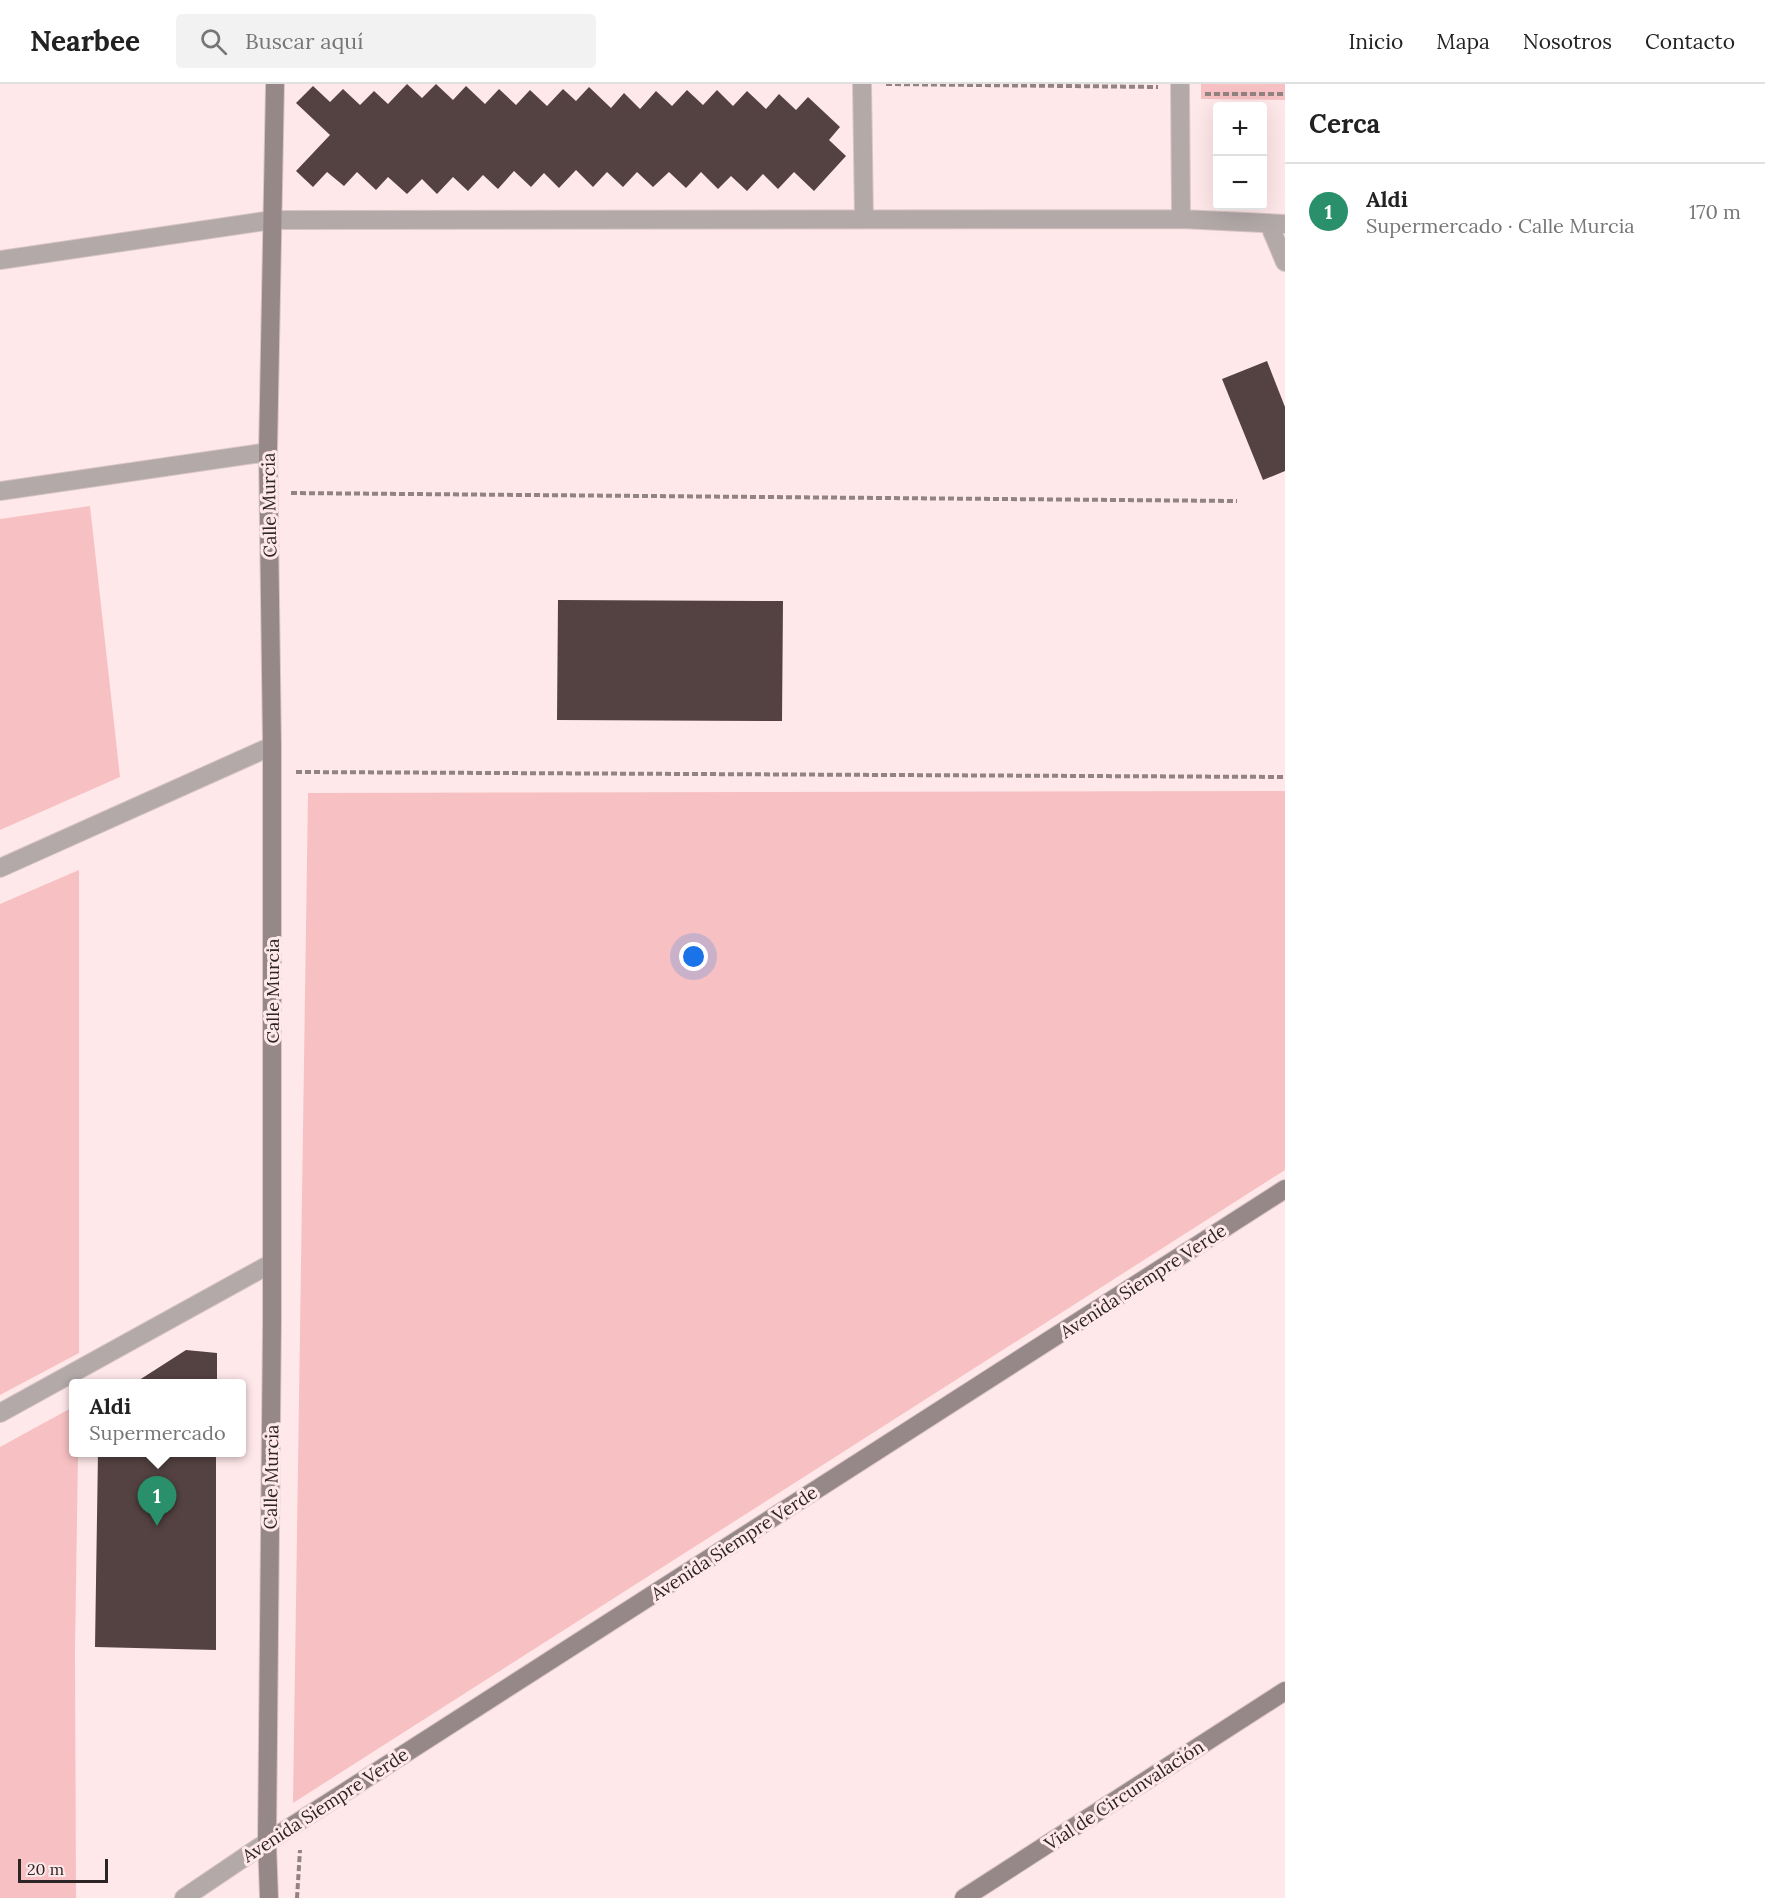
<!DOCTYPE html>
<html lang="es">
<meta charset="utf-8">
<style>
body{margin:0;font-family:Lora,serif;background:#f2f2f2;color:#222}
.controls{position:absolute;right:18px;top:18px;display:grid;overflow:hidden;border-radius:6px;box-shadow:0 6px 24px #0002}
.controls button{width:54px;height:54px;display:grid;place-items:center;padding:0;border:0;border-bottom:2px solid #e0e0e0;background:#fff;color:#222;font:30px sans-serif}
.scale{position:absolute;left:18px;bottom:15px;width:90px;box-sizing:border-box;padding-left:6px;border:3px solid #2d2525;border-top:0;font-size:16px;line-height:21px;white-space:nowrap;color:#2d2525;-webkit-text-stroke:4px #ffe8e9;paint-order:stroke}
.you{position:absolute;left:694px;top:873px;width:21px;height:21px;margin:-15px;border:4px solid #fff;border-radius:50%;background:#1a73e8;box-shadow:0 0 0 9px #1a73e833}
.badge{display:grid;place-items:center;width:39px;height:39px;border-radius:50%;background:#2a8f6b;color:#fff;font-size:20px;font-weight:700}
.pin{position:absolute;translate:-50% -50px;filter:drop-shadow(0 2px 3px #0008)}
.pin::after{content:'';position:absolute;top:32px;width:21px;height:18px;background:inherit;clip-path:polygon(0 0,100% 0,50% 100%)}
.popup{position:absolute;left:69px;top:1295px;width:177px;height:78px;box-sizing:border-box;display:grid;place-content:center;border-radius:6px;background:#fff;filter:drop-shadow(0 2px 4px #0005);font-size:20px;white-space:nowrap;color:#767676}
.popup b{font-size:22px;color:#222}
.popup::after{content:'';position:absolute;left:50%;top:100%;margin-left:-12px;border:12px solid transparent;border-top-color:#fff}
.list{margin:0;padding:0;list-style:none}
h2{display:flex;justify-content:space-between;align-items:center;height:78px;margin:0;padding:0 24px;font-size:26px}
h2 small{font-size:20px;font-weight:400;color:#767676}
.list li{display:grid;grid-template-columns:39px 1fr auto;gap:18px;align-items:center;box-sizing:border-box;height:96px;padding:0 24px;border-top:2px solid #e0e0e0}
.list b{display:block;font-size:22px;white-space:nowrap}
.list p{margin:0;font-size:20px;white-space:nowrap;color:#767676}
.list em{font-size:20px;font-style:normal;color:#767676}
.icon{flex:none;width:33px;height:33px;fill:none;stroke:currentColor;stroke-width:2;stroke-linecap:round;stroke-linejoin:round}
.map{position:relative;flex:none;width:1285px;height:1814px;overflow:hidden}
header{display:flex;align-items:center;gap:36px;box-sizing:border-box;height:84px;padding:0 30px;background:#fff;border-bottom:2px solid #e0e0e0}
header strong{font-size:28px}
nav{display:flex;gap:33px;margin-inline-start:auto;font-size:21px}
.search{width:420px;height:54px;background:#f2f2f2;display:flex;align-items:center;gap:15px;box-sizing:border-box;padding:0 21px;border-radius:6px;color:#767676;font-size:22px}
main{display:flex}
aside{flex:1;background:#fff}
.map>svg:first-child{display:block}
</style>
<header>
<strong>Nearbee</strong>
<div class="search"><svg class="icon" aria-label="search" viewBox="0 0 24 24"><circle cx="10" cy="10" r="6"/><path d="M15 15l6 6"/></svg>Buscar aquí</div>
<nav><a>Inicio</a><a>Mapa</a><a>Nosotros</a><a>Contacto</a></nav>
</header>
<main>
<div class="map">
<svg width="1285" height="1814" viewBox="0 0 1285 1814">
<rect width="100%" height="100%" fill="#ffe8e9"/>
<path fill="#f7c1c3" d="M1201 0H1285V16L1201 15Z
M90 422 120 693 0 746V435Z
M1285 707V1086L293 1719 308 709Z
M79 786V1269L0 1311V820Z
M73 1323V1368L78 1369 75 1567 76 1814H0V1363Z"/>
<path fill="#544242" d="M407 0 422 14 436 0 453 16 466 2 485 20 499 5 516 21 530 6 547 22 563 5 576 17 589 3 611 24 624 9 640 25 656 7 672 22 687 6 703 21 717 6 733 22 747 7 766 25 779 10 796 26 808 13 840 43 829 56 846 72 814 107 794 88 778 105 763 90 747 107 731 92 718 105 701 88 686 104 669 88 653 103 637 88 623 103 607 88 593 103 576 86 559 104 544 89 531 103 514 87 498 105 483 91 468 107 453 93 437 110 422 95 407 110 388 93 376 106 357 88 344 102 327 88 313 103 296 87 330 51 296 19 313 2 330 18 343 5 360 21 374 7 388 20Z
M1267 277 1285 323V387L1263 396 1222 295Z
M558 516 783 517 782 637 557 636Z
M186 1266 217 1269V1300H133Z
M98 1368H216V1566L95 1563Z"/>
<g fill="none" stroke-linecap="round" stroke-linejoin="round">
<defs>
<path id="street" d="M862 0 864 135
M1180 0 1181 135
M1269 140 1285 178
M0 176 272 136 1181 135 1285 140
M0 407 268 368
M0 784 272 662
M0 1329 272 1179
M184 1814 267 1758"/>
<path id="secondary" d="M267 1758 1285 1105
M269 1814 267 1758 272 1238V662L268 368 275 0
M964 1814 1285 1607"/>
</defs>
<use href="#street" stroke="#d9c5c6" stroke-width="20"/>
<use href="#secondary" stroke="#d9c5c6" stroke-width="20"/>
<path stroke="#928383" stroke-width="4" stroke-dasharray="6 3" stroke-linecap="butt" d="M886 0 1158 3
M1205 10H1285
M291 409 1237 417
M296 688 1285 693
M297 1814 300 1766"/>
<use href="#street" stroke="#b3a9a9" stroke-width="18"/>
<use href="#secondary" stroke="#968888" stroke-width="18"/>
</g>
<g text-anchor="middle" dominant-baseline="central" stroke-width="6" stroke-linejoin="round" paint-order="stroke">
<g font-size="18" fill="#2d2525" stroke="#ffe8e9">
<text transform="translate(269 421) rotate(-91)">Calle Murcia</text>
<text transform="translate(272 907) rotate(-90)">Calle Murcia</text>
<text transform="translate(1143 1197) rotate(-33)">Avenida Siempre Verde</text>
<text transform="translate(271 1393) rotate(-89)">Calle Murcia</text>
<text transform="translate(734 1459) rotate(-33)">Avenida Siempre Verde</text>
<text transform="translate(1124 1711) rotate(-33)">Vial de Circunvalación</text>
<text transform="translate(325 1721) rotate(-33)">Avenida Siempre Verde</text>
</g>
</g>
</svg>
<div class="controls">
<button>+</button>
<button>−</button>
</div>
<div class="scale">20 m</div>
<div class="you"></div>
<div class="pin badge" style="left:157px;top:1442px">1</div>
<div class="popup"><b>Aldi</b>Supermercado</div>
</div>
<aside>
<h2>Cerca<small></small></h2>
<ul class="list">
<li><span class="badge">1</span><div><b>Aldi</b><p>Supermercado · Calle Murcia</p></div><em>170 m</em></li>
</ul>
</aside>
</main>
